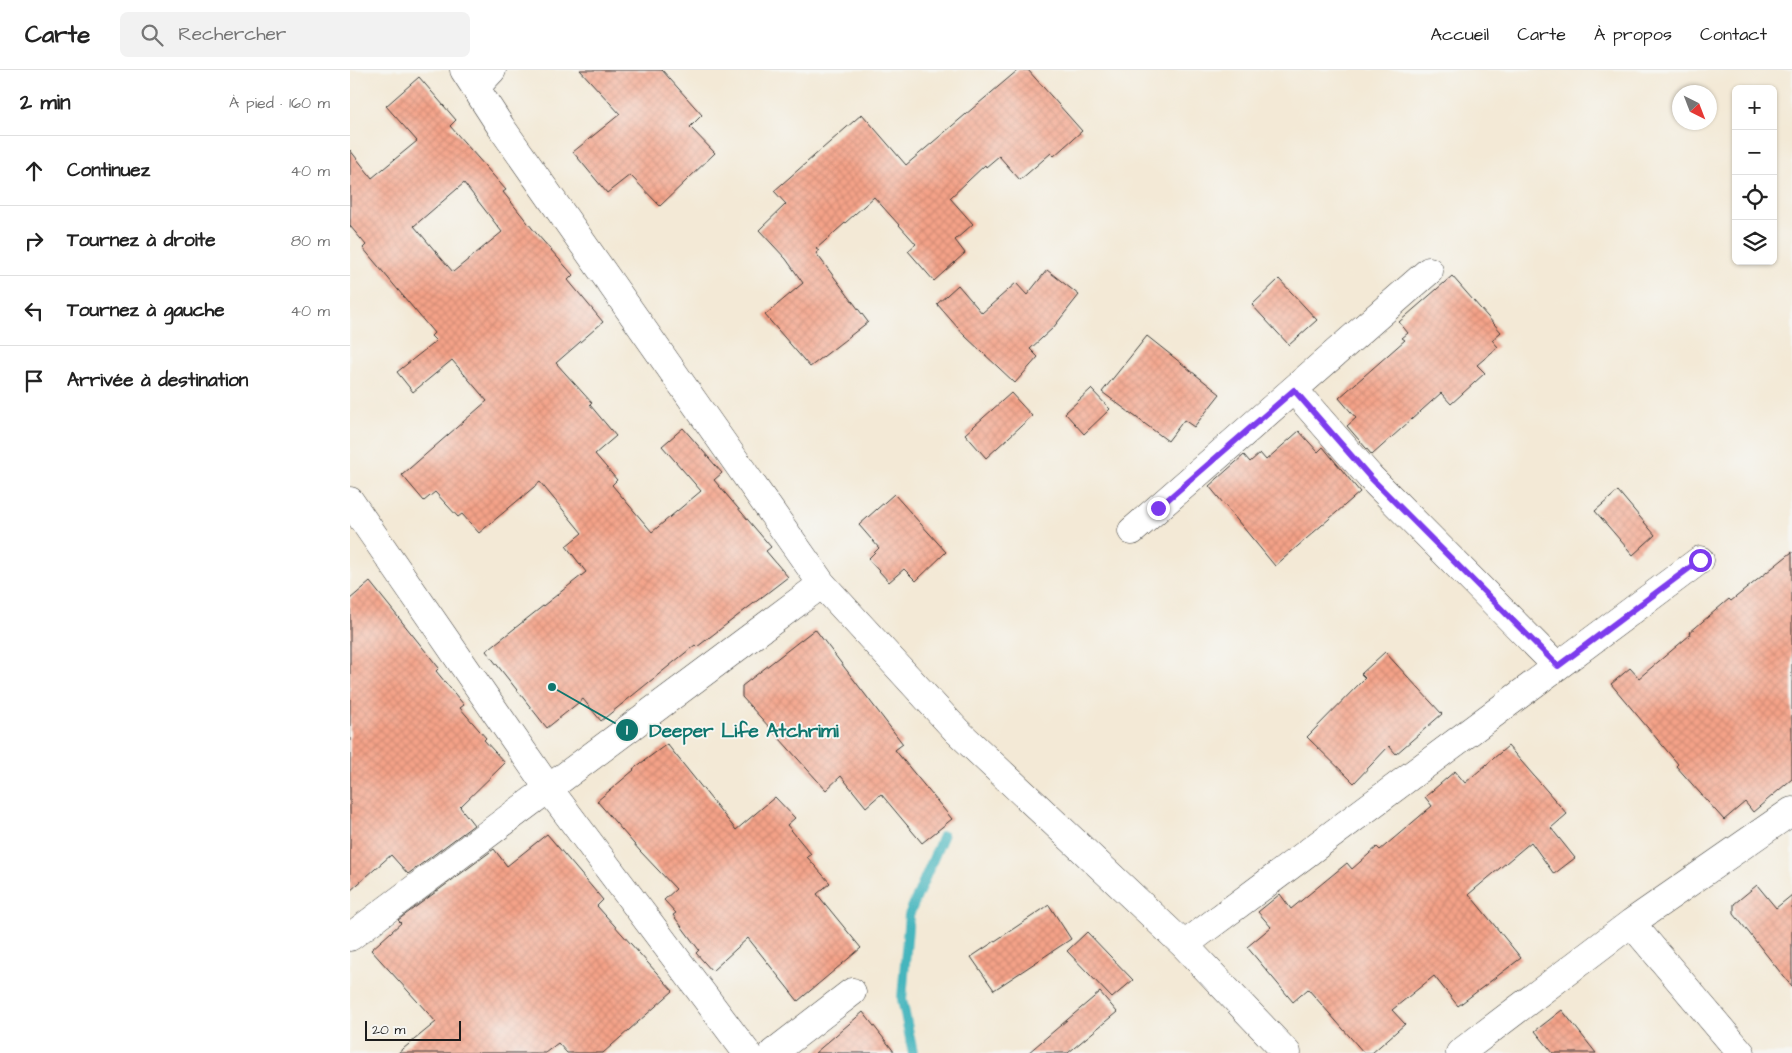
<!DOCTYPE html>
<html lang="fr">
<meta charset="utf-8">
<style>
body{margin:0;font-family:"Architects Daughter",sans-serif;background:#f2f2f2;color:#222}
.controls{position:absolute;right:15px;top:15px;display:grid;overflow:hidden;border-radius:8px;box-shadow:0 1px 4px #0004}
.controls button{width:45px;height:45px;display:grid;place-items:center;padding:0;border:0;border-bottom:1px solid #e0e0e0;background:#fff;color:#222;font:25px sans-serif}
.compass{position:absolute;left:1322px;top:15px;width:45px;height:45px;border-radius:50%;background:#fff;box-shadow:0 1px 4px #0004;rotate:138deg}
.scale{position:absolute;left:15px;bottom:12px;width:96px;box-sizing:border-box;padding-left:5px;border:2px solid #1c1c1c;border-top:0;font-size:14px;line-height:18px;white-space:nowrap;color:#1c1c1c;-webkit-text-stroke:4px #f6f6f2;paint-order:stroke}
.stop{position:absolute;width:15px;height:15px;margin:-11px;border:4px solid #7c3aed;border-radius:50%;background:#fff}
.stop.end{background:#7c3aed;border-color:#fff;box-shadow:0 1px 5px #0008}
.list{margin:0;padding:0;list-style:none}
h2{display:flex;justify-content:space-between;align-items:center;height:65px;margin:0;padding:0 20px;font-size:21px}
h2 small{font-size:16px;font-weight:400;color:#767676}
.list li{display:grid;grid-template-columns:32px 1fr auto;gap:15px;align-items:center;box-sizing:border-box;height:70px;padding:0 20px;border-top:1px solid #e0e0e0}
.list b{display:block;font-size:19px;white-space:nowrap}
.list em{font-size:16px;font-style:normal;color:#767676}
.icon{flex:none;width:28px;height:28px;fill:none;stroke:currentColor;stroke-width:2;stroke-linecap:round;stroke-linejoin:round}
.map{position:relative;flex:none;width:1442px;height:983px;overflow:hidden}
header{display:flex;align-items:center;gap:30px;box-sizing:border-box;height:70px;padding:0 25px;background:#fff;border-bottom:1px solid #e0e0e0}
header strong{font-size:24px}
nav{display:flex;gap:28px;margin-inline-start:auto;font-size:18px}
.search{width:350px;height:45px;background:#f2f2f2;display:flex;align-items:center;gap:12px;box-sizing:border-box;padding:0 18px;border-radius:8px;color:#767676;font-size:19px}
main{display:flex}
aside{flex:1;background:#fff}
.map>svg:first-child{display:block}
</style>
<header>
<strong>Carte</strong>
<div class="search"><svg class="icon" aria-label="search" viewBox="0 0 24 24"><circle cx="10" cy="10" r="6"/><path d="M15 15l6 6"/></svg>Rechercher</div>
<nav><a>Accueil</a><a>Carte</a><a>À propos</a><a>Contact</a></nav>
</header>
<main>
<aside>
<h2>2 min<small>À pied · 160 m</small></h2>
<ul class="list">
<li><svg class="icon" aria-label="ahead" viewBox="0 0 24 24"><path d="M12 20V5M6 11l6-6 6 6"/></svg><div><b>Continuez</b></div><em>40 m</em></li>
<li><svg class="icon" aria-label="right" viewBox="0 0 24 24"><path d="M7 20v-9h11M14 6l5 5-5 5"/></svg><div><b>Tournez à droite</b></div><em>80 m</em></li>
<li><svg class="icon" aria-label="left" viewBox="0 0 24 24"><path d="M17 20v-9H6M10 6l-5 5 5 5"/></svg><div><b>Tournez à gauche</b></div><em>40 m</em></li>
<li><svg class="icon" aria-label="arrive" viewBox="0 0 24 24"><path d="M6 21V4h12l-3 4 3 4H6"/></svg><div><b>Arrivée à destination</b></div></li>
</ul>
</aside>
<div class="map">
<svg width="1442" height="983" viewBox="0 0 1442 983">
<defs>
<pattern id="building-cross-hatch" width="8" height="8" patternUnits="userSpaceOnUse" patternTransform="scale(1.25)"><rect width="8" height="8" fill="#f4a288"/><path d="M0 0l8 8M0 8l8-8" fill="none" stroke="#d18b75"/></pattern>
</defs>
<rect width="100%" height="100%" fill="#f6f6f2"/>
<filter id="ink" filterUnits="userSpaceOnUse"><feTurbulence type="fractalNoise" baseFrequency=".02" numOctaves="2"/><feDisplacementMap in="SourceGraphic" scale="10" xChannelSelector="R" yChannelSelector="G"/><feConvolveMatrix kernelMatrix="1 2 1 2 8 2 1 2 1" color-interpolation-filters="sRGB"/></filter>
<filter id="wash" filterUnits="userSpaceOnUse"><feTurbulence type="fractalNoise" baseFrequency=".0096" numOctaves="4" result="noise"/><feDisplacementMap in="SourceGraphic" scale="20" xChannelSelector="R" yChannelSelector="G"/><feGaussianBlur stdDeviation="1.12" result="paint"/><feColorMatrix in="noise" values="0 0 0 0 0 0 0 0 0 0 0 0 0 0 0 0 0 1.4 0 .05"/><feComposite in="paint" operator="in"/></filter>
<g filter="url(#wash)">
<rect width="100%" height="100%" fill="#f3e9d6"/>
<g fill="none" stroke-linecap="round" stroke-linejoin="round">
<path stroke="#45b5bd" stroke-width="10" d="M563 983 552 929 559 845 593 766"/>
</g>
<g id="blocks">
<path fill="url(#building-cross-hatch)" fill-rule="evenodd" d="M230 0H312L352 45 340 57 365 83 310 136 280 105 257 123 223 82 270 44Z
M668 0H678L732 61 704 86 701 83 670 110 649 86 636 97 635 95 600 128 623 154 605 170 615 183 584 211 558 181 566 174 524 127 466 179 469 181 466 183 518 252 460 297 415 245 453 213 436 189 409 160 436 134 424 121 512 44 556 95Z
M69 7 106 50 100 56 156 120 153 122 186 163 223 205 218 210 253 252 206 293 242 333 240 335 266 366 245 384 267 410 262 415 302 462 351 421 312 376 333 358 372 403 364 410 421 477 416 481 438 507 347 577 345 575 251 651 233 629 197 658 136 581 236 502 216 476 232 463 190 412 129 463 112 444 108 447 85 422 74 431 52 405 137 331 102 290 63 322 47 302 86 271 81 266 84 263 13 178 16 175 0 156V80L22 108 67 71 36 36ZM114 113 152 162 103 202 64 156Z
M697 200 729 225 703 258 680 279 688 287 665 313 615 266 587 234 608 215 632 243 666 213 677 225Z
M1102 206 1151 262 1142 270 1148 277 1127 295 1135 303 1101 334 1091 323 1022 385 997 356 1006 348 989 328 1055 270 1052 268 1058 263 1049 252Z
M929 209 967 250 939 275 902 235Z
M797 266 870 324 844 357 834 350 818 371 752 322Z
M741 319 760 339 734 364 715 343Z
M661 323 682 346 636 388 615 364Z
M949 361 968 382 973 377 1010 422 925 496 859 416 894 385 900 392 910 383 916 390Z
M1268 421 1305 465 1283 485 1245 441Z
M544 424 596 482 566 511 554 499 539 512 518 489 529 478 509 455Z
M1442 482V709L1403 742 1395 732 1374 750 1326 696 1328 694 1261 614 1280 598 1289 608 1340 565 1339 563 1379 529 1381 531Z
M20 512 89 598 86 601 114 635 110 638 136 668 134 670 155 693 110 737 124 755 58 804 41 785 0 821V529Z
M465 559 553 674 545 680 602 749 572 773 531 724 516 737 491 706 476 720 392 627V616Z
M1035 582 1092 644 1046 684 1039 676 1004 713 957 667 1015 608 1011 604Z
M317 674 386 760 425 727 445 748 437 755 461 784 457 787 480 813 467 824 511 878 448 931 398 868 362 901 346 883 349 880 323 845 326 843 314 830 326 819 290 781 247 731 284 700 283 699Z
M1158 676 1217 744 1201 758 1225 788 1204 804 1181 772 1119 824 1171 888 1108 936 1084 906 1042 940 1055 954 1022 983H1014L958 919 943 932 897 877 921 857 908 842 930 824 941 839 997 793 1002 799 1027 777 1030 780 1082 736 1075 727 1105 701 1115 713Z
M197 764 253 830 247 836 323 921 253 983H217L208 973 195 983H48L86 952 21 880 51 853 48 850 144 779 157 796Z
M1407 815 1426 838 1442 825V917L1384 844V834Z
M699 835 721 869 644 920 621 887Z
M737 862 783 910 762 928 717 881Z
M750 922 767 942 718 983H678Z
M1212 940 1246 983H1203L1185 961Z
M513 942 545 983H465Z"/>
</g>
</g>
<g filter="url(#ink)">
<use href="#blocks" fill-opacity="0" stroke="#3c3b38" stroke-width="1"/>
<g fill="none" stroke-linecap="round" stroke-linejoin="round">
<defs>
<path id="minor" d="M114 0 151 57 472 514 607 661 834 875 937 983
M126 17 142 0
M944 320 1020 407 1207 596
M0 431 198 718 397 983
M782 461 1079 201
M1281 853 1391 983
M0 867 472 514
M834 875 1350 490
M423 983 502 922
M1110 983 1281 853 1442 741"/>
</defs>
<use href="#minor" stroke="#3c3b38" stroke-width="29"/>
<use href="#minor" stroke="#fff" stroke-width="28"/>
</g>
</g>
<g fill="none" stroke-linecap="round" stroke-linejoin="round" filter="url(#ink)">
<path stroke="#7c3aed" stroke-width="6" d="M808 438 944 320 1020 407 1208 596 1350 490"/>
</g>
<path fill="none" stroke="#0f766e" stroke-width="2" d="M202 617L277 660"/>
<g fill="#0f766e" stroke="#f6f6f2" stroke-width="2">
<circle cx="202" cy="617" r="5"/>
<circle cx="277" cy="660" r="12"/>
</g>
<g font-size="15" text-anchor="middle" font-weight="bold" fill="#fff">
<text x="277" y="665">1</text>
</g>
<g font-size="19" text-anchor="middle" font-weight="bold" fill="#0f766e" stroke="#f6f6f2" stroke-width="4" stroke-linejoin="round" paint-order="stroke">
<text x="394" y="667">Deeper Life Atchrimi</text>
</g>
</svg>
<div class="controls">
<button>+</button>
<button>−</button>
<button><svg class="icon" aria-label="locate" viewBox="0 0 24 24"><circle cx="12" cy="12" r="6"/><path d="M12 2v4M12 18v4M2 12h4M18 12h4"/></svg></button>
<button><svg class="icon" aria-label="layers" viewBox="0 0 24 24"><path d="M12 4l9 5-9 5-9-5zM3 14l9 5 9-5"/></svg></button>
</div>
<svg class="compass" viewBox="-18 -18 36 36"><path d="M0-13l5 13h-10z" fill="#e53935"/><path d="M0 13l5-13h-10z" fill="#767676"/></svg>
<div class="scale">20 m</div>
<div class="stop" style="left:1350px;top:490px"></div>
<div class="stop end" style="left:808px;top:438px"></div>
</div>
</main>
